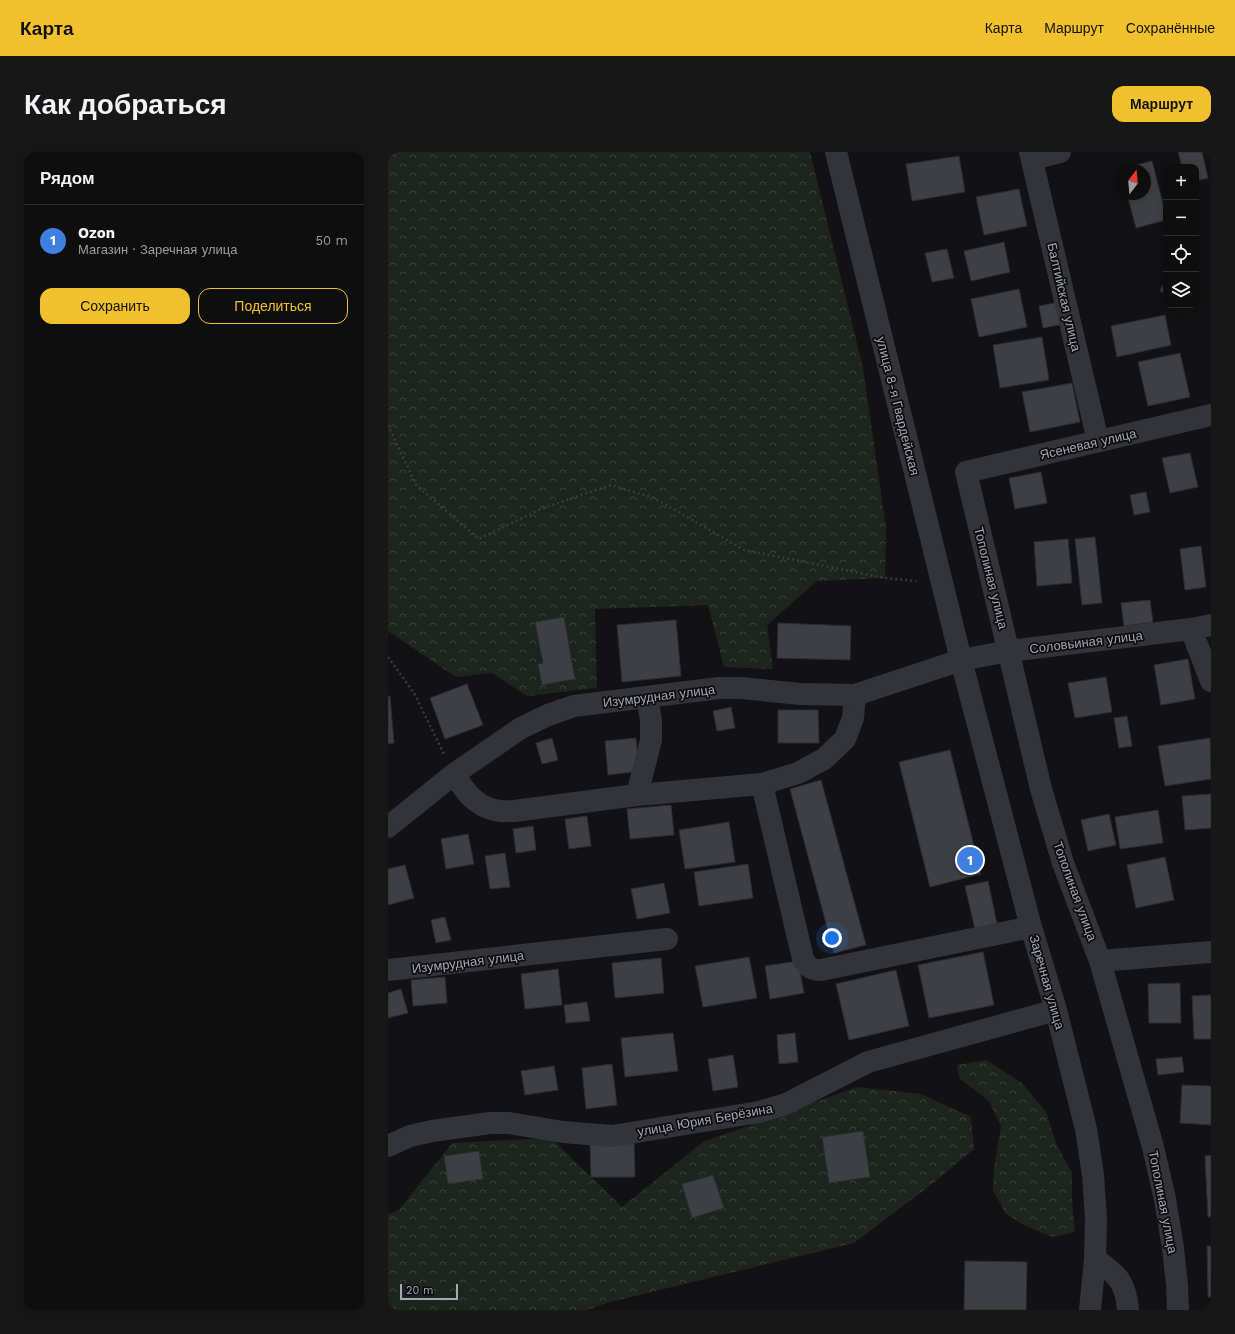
<!DOCTYPE html>
<html lang="ru">
<meta charset="utf-8">
<style>
body{margin:0;font-family:"Work Sans",sans-serif;background:#171718;color:#f1f3f6}
.controls{position:absolute;right:12px;top:12px;display:grid;overflow:hidden;border-radius:8px;box-shadow:0 2px 10px #0003}
.controls button{width:36px;height:36px;display:grid;place-items:center;padding:0;border:0;border-bottom:1px solid #2e2e2f;background:#0e0e0f;color:#f1f3f6;font:20px sans-serif}
.compass{position:absolute;left:727px;top:12px;width:36px;height:36px;border-radius:50%;background:#0e0e0f;box-shadow:0 2px 10px #0003;rotate:16deg}
.scale{position:absolute;left:12px;bottom:10px;width:58px;box-sizing:border-box;padding-left:4px;border:2px solid #a4a7b4;border-top:0;font-size:11px;line-height:14px;white-space:nowrap;color:#a4a7b4;-webkit-text-stroke:3px #0d0d0f;paint-order:stroke}
.you{position:absolute;left:444px;top:786px;width:14px;height:14px;margin:-10px;border:3px solid #fff;border-radius:50%;background:#1a73e8;box-shadow:0 0 0 6px #1a73e833}
.badge{display:grid;place-items:center;width:26px;height:26px;border-radius:50%;background:#f1c12d;color:#fff;font-size:13px;font-weight:700}
.pin{position:absolute;translate:-50% -50%;border:2px solid #fff;box-shadow:0 1px 4px #0006}
.list{margin:0;padding:0;list-style:none}
h2{display:flex;justify-content:space-between;align-items:center;height:52px;margin:0;padding:0 16px;font-size:17px}
h2 small{font-size:13px;font-weight:400;color:#9b9c9e}
.list li{display:grid;grid-template-columns:26px 1fr auto;gap:12px;align-items:center;box-sizing:border-box;height:72px;padding:0 16px;border-top:1px solid #2e2e2f}
.list b{display:block;font-size:15px;white-space:nowrap}
.list p{margin:0;font-size:13px;white-space:nowrap;color:#9b9c9e}
.list em{font-size:13px;font-style:normal;color:#9b9c9e}
.actions{display:flex;gap:8px;padding:12px 16px}
.actions a{flex:1;padding:9px 0;border:1px solid #f1c12d;border-radius:12px;text-align:center;font-size:14px;color:#f1c12d}
.actions .main{background:#f1c12d;color:#111}
.icon{flex:none;width:22px;height:22px;fill:none;stroke:currentColor;stroke-width:2;stroke-linecap:round;stroke-linejoin:round}
.map{position:relative;flex:none;width:823px;height:1158px;overflow:hidden;border-radius:12px}
header{display:flex;align-items:center;gap:24px;box-sizing:border-box;height:56px;padding:0 20px;background:#f1c12d;color:#111}
header strong{font-size:19px}
nav{display:flex;gap:22px;margin-inline-start:auto;font-size:14px}
.intro{display:flex;align-items:center;justify-content:space-between;box-sizing:border-box;height:96px;padding:0 24px}
h1{margin:0;font-size:28px}
.button{padding:10px 18px;border-radius:12px;background:#f1c12d;color:#111;font-size:14px;font-weight:700}
main{display:flex;gap:24px;padding:0 24px}
aside{flex:1;background:#0e0e0f;border-radius:12px;box-shadow:0 2px 10px #0003}
.map>svg:first-child{display:block}
</style>
<header>
<strong>Карта</strong>
<nav><a>Карта</a><a>Маршрут</a><a>Сохранённые</a></nav>
</header>
<div class="intro"><h1>Как добраться</h1><a class="button">Маршрут</a></div>
<main>
<aside>
<h2>Рядом<small></small></h2>
<ul class="list">
<li><span class="badge" style="background:#3f7fe0">1</span><div><b>Ozon</b><p>Магазин · Заречная улица</p></div><em>50 m</em></li>
</ul>
<div class="actions"><a class="main">Сохранить</a><a>Поделиться</a></div>
</aside>
<div class="map">
<svg width="823" height="1158" viewBox="0 0 823 1158">
<defs>
<pattern id="forest-crowns" width="20" height="18" patternUnits="userSpaceOnUse"><rect width="20" height="18" fill="#1d241e"/><path d="M2 6a3 3 0 1 1 6 0M12 15a3 3 0 1 1 6 0" fill="none" stroke="#3b413c"/></pattern>
</defs>
<rect width="100%" height="100%" fill="#121214"/>
<path fill="url(#forest-crowns)" d="M0 0H422L475 216 498 376 497 426 429 429 379 473 385 517 336 515 320 453 207 457 209 536 139 544 104 521 68 525 0 479Z
M598 908 634 931 658 960 668 991 684 1021V1048L687 1080 664 1085 636 1073 618 1062 605 1038 606 1016 613 974 601 949 571 926 569 913Z
M469 935 533 942 583 965 586 997 544 1032 466 1091 222 1150 199 1158H0V1063L11 1058 64 991 163 986 234 1055 315 990Z"/>
<path fill="#3e3f44" stroke="#2d2c30" d="M790 0H814L820 26 808 29V15H794Z
M571 4 577 40 524 49 518 12Z
M764 9 778 63V68L748 76 739 42H757V18L733 19V17Z
M631 37 639 74 596 83 588 45Z
M616 90 622 120 583 129 576 99Z
M559 97 566 126 544 130 537 101Z
M778 126V142L772 139Z
M631 137 639 175 591 185 583 147Z
M672 150 676 172 655 176 651 154Z
M777 163 783 193 729 205 723 174Z
M654 185 661 228 612 236 605 193Z
M792 201 802 245 760 254 750 210Z
M684 231 692 270 642 280 634 240Z
M802 301 810 335 782 341 774 306Z
M653 320 659 351 627 357 621 326Z
M758 340 762 360 746 363 742 343Z
M707 385 714 451 694 453 687 387Z
M680 387 684 431 649 434 646 390Z
M813 394 818 435 797 438 792 397Z
M762 448 765 470 736 474 733 451Z
M176 465 187 527 154 533 150 512 155 511 147 470Z
M288 468 293 524 234 530 229 473Z
M390 471 463 474 462 508 389 506Z
M800 507 807 547 773 553 766 513Z
M718 525 724 560 687 566 680 531Z
M79 532 95 573 57 587 42 546Z
M2 544 6 591 0 592V545Z
M343 555 347 576 329 579 325 559Z
M390 558H430L431 591H390Z
M739 564 744 594 731 596 726 566Z
M164 586 170 608 154 612 148 591Z
M248 586 251 619 220 623 217 589Z
M822 586 823 627 777 634 770 594Z
M562 598 593 722 542 735 511 610Z
M433 628 478 793 446 801 402 637Z
M823 642V676L797 678 794 644Z
M283 653 286 683 242 687 239 657Z
M770 658 775 691 732 697 727 665Z
M721 662 728 693 700 699 693 668Z
M199 664 203 694 181 697 177 667Z
M341 670 347 710 297 717 291 678Z
M145 674 148 698 128 701 125 677Z
M80 682 86 712 58 717 53 687Z
M117 701 122 735 102 737 97 704Z
M777 705 786 748 748 756 739 713Z
M360 712 365 746 311 754 306 720Z
M17 713 26 746 0 753V717Z
M600 729 610 777 588 782 577 734Z
M276 731 282 761 249 767 243 737Z
M57 765 63 788 48 791 43 768Z
M595 800 606 853 541 866 530 813Z
M361 805 369 846 315 855 307 814Z
M273 806 276 841 227 846 224 811Z
M410 809 416 841 382 847 377 814Z
M170 817 174 853 137 857 133 822Z
M508 818 521 874 461 888 448 832Z
M57 825 59 851 25 854 23 828Z
M792 831 793 871H761L760 832Z
M13 837 20 861 0 866V841Z
M823 843V887H806L804 844Z
M199 850 202 869 178 871 176 853Z
M285 881 290 919 237 925 233 886Z
M407 881 410 910 391 912 389 883Z
M345 903 350 935 325 939 320 907Z
M794 905 796 920 770 923 768 907Z
M224 912 229 953 198 957 194 916Z
M166 914 170 938 137 943 133 919Z
M794 933 823 934V973L792 971Z
M475 979 482 1025 441 1031 434 985Z
M246 990 247 1025H203L202 991Z
M91 999 95 1027 60 1032 56 1004Z
M823 1003V1065H820L817 1004Z
M325 1023 336 1056 304 1066 294 1032Z
M819 1094H823V1145H820Z
M577 1109 639 1110 638 1158H576Z"/>
<g fill="none" stroke-linecap="round" stroke-linejoin="round">
<path stroke="#393b40" stroke-width="2.5" stroke-dasharray="2 3" stroke-linecap="butt" d="M0 273 28 333 91 387 155 356 223 333 266 346 356 398 497 426 528 429
M0 505 26 541 57 604"/>
<path stroke="#333439" stroke-width="22" d="M448 0 573 508 643 775 668 858 698 977 705 1023 708 1067 707 1107 702 1158
M642 0 710 289
M644 7 672 0
M803 477 823 529
M66 622C76 638 87 654 107 658 113 660 120 659 126 659L249 643 374 632 410 621 436 607 457 587 465 566 467 543
M374 632 415 807C420 816 424 818 433 818L643 775
M249 643 263 588V568L259 545
M0 675 66 622 133 576 160 563 186 554 331 536H354L412 542 467 543 573 508 621 499 803 477 823 473
M712 809 823 800
M0 818 279 787
M0 994 22 984 44 979 102 971H121L175 980 224 984 371 960 398 952 480 910 668 858
M707 1107C729 1122 738 1130 740 1158
M790 1158 789 1133 785 1096 777 1047 765 995 712 809 675 711 653 637 578 320 823 263"/>
</g>
<g text-anchor="middle" dominant-baseline="central" stroke-width="3.5" stroke-linejoin="round" paint-order="stroke">
<g font-size="13" fill="#a4a7b4" stroke="#0d0d0f">
<text transform="translate(676 145) rotate(77)">Балтийская улица</text>
<text transform="translate(510 254) rotate(76)">улица 8-я Гвардейская</text>
<text transform="translate(700 292) rotate(-13)">Ясеневая улица</text>
<text transform="translate(603 426) rotate(76)">Тополиная улица</text>
<text transform="translate(698 490) rotate(-7)">Соловьиная улица</text>
<text transform="translate(271 544) rotate(-7)">Изумрудная улица</text>
<text transform="translate(687 739) rotate(70)">Тополиная улица</text>
<text transform="translate(80 810) rotate(-7)">Изумрудная улица</text>
<text transform="translate(659 830) rotate(74)">Заречная улица</text>
<text transform="translate(317 968) rotate(-10)">улица Юрия Берёзина</text>
<text transform="translate(775 1050) rotate(79)">Тополиная улица</text>
</g>
</g>
</svg>
<div class="controls">
<button>+</button>
<button>−</button>
<button><svg class="icon" aria-label="locate" viewBox="0 0 24 24"><circle cx="12" cy="12" r="6"/><path d="M12 2v4M12 18v4M2 12h4M18 12h4"/></svg></button>
<button><svg class="icon" aria-label="layers" viewBox="0 0 24 24"><path d="M12 4l9 5-9 5-9-5zM3 14l9 5 9-5"/></svg></button>
</div>
<svg class="compass" viewBox="-18 -18 36 36"><path d="M0-13l5 13h-10z" fill="#e53935"/><path d="M0 13l5-13h-10z" fill="#9b9c9e"/></svg>
<div class="scale">20 m</div>
<div class="you"></div>
<div class="pin badge" style="left:582px;top:708px;background:#3f7fe0">1</div>
</div>
</main>
